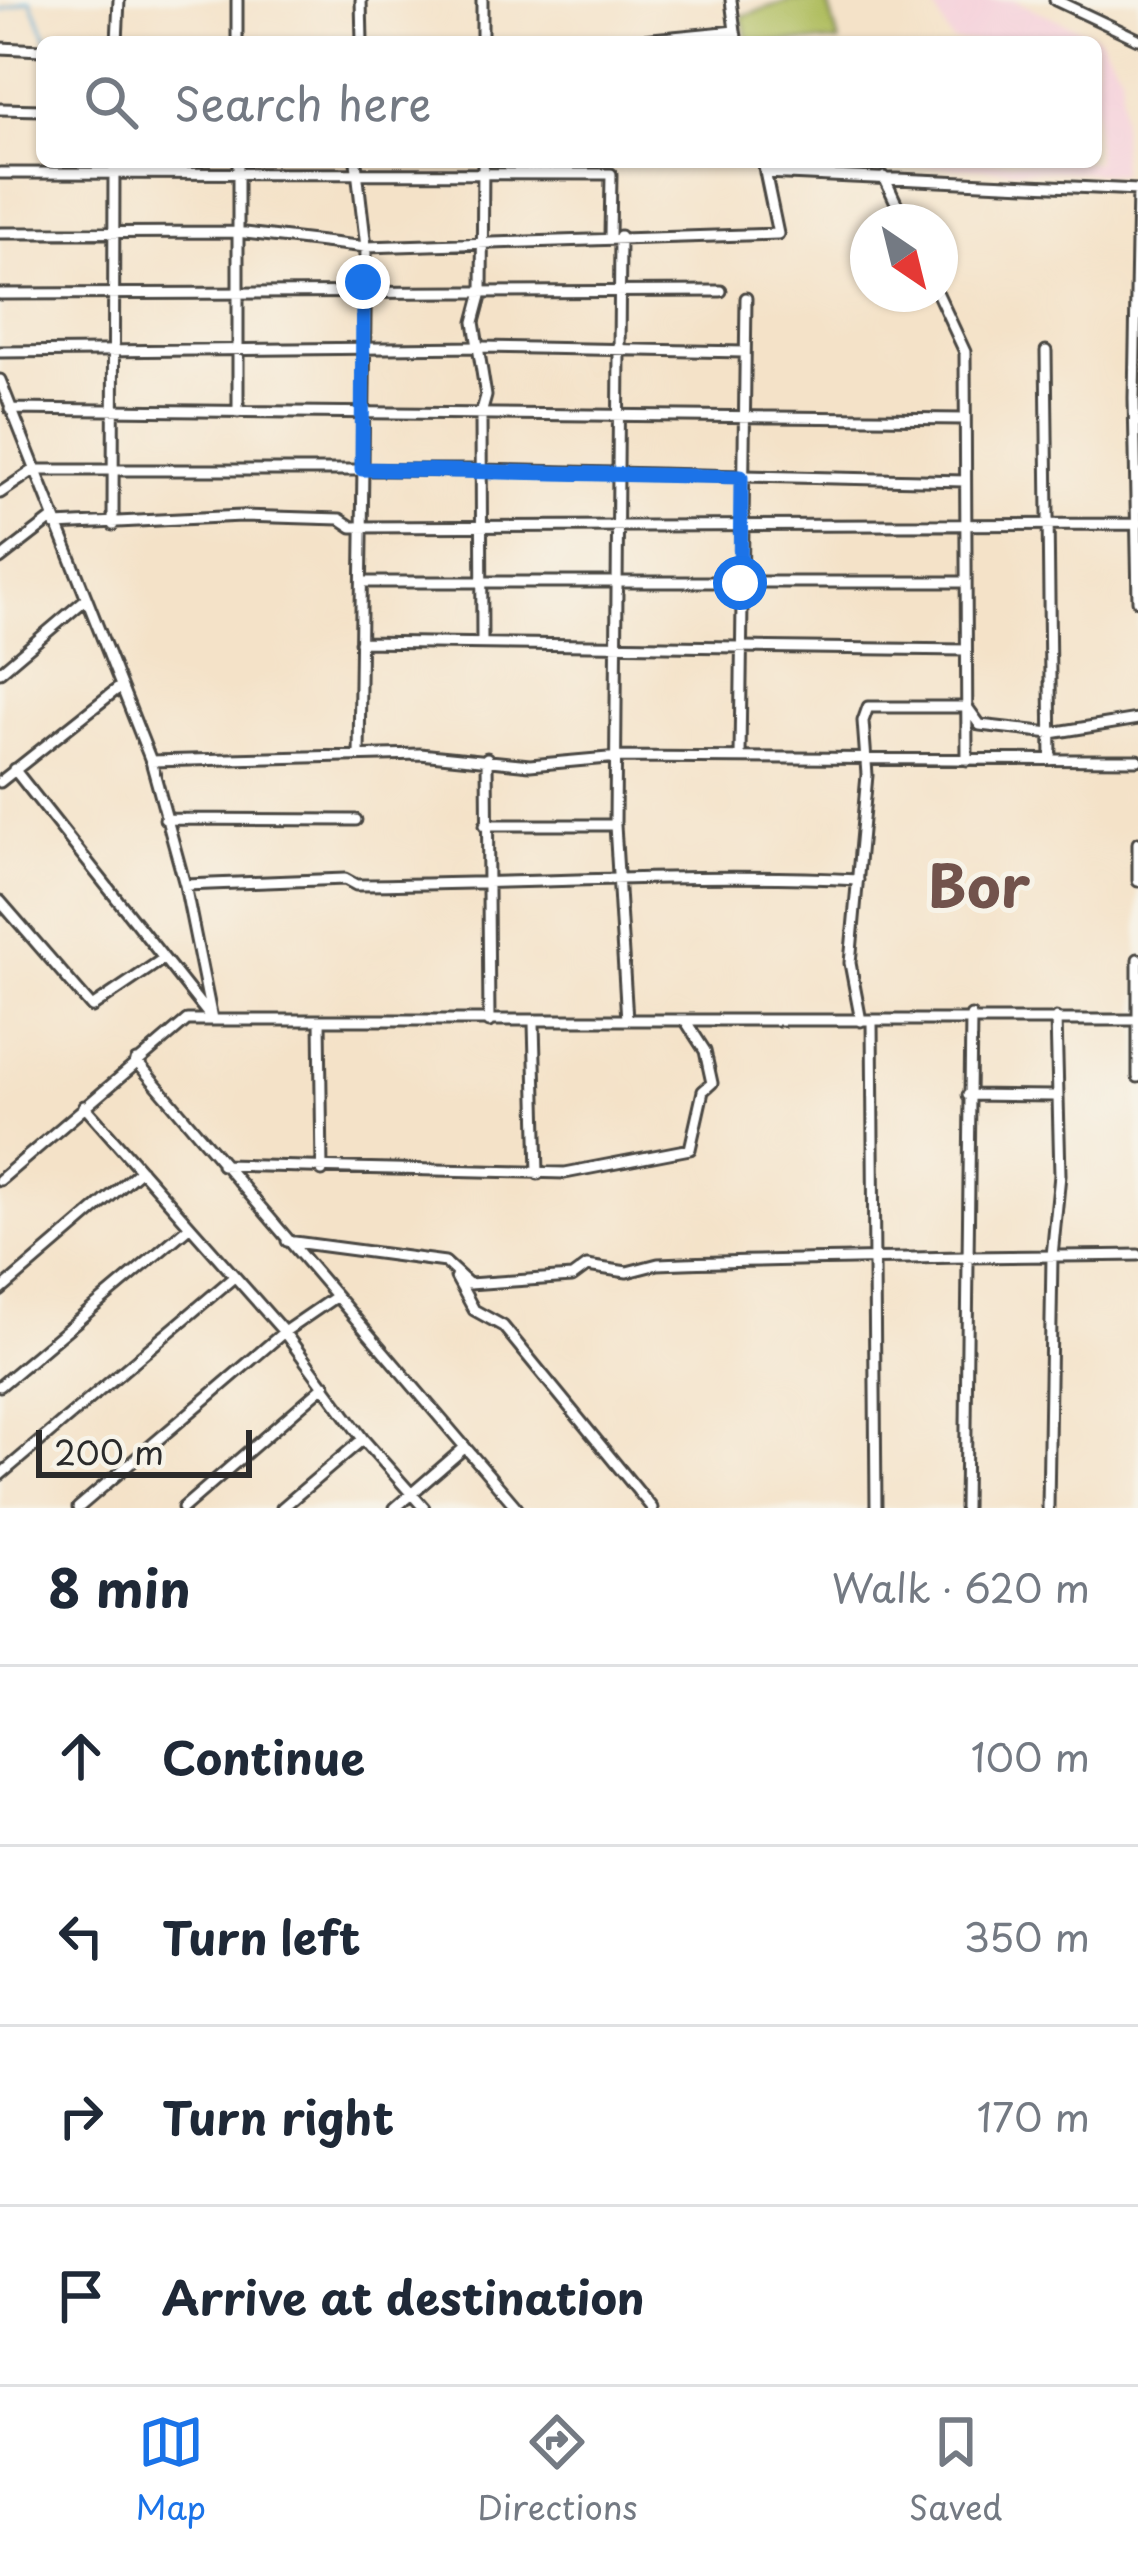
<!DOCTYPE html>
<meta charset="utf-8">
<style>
body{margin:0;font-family:"Playpen Sans",sans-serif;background:#f2f2f3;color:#1f2937}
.compass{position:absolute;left:850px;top:204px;width:108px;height:108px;border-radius:50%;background:#fff;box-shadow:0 3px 9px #0004;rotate:145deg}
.scale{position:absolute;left:36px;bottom:30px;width:216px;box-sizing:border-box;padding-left:12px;border:6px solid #2b2b2b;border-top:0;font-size:33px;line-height:42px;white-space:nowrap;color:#2b2b2b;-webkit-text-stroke:9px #f7f3e8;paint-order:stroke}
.stop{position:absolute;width:36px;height:36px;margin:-27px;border:9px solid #1a73e8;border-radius:50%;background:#fff}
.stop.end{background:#1a73e8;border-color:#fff;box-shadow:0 3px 12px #0008}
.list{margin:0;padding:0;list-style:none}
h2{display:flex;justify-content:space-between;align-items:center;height:156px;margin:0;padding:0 48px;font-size:51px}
h2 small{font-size:39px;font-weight:400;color:#747a83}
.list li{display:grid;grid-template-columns:78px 1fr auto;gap:36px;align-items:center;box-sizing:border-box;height:180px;padding:0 48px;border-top:3px solid #e0e1e3}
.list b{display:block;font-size:45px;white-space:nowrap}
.list em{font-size:39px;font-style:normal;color:#747a83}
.icon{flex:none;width:66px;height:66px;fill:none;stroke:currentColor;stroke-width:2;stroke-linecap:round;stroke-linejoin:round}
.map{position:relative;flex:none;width:1138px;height:1508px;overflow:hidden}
.search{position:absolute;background:#fff;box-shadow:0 3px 9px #0004;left:36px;right:36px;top:36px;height:132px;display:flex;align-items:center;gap:30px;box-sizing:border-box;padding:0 42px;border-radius:18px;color:#747a83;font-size:45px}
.sheet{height:876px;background:#fff}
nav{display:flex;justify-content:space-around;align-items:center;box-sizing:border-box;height:168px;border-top:3px solid #e0e1e3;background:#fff;font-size:33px;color:#747a83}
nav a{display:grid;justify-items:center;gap:6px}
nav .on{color:#1a73e8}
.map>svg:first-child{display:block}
</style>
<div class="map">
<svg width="1138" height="1508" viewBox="0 0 1138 1508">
<rect width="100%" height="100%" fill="#f7f3e8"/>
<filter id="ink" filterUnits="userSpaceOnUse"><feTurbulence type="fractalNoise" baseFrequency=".00833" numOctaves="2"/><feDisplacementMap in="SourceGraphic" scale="24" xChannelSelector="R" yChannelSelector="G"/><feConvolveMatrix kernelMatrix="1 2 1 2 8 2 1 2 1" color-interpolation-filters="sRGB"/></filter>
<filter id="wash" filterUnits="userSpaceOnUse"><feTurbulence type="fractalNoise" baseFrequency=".004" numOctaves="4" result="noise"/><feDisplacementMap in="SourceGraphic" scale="48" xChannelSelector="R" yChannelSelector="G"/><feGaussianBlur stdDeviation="2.7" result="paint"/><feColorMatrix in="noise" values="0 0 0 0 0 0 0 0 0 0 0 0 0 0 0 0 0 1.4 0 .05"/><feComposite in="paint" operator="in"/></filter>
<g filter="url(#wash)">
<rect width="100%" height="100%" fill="#f4e2c8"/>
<path fill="#f5cfda" d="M930 0H1013L1099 37 1122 75 1121 174 913 166 911 162H1096V42H953Z"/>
<path fill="#b0be60" stroke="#6e7446" stroke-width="3" d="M791 0H827L839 42H749L741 16Z"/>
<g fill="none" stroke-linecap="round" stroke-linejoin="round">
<path stroke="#56a6d0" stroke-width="3" d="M30 0 49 42
M0 11 27 1"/>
</g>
</g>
<g filter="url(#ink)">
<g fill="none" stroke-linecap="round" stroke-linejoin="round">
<defs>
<path id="minor" d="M361 0 362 42
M731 0 735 31
M1055 0 1138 39
M117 42 119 0
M237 42V0
M482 42V0
M621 42 735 31 737 42
M0 48 42 50
M0 109 42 110
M238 162V412
M356 162 366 247 359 756
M0 173 611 174 610 237
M765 173 1138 190
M884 177 905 222
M1138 190 1134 398 1138 601
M0 233 237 232 366 247 778 234 763 162
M620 236 615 825 627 1020
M0 294 721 291
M938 294 965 352 967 760
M1046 351 1051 760
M0 352 482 347 745 352
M0 380 151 761 185 885 212 1019
M10 409 965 419
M0 493 34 470H481L965 481
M55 525 242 516 340 519 352 527 1138 524
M113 525 114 162
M0 559 53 518
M362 582H966
M360 642 966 650
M482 643 481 414 486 396 474 322 482 292 483 162
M0 672 86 599
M740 756 746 298
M487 758 489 1022
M151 761 420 754 530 765 619 757 1138 760
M14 769 208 1014
M0 782 121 686
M165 819 356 820
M485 825H615
M1138 843V881
M185 885 345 879 356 885C524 884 691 872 858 880
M0 901 92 1007 163 959
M1138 959V1077
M320 1020 322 1171
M861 1021 850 963 867 775 863 721 868 707H967L980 725 1051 733 1138 719
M872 1021 876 1508
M534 1023 538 1174
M136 1061 517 1508
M968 1095 1055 1096
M84 1106 284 1332 363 1439 424 1508
M222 1165 565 1173 690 1149 703 1091 712 1083 705 1051 685 1020
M0 1180 187 1020H1138
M287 1241 445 1262 469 1284 572 1277 587 1266 627 1272 658 1264C818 1258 978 1257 1138 1255
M456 1277 474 1310 503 1326 652 1508
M0 1291 141 1170
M0 1386 189 1227
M0 1475 234 1277
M78 1508 284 1332 335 1297
M183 1508 325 1385
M282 1508 363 1439
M395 1508 463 1449
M965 1508 971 1016
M1048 1508 1052 1256 1060 1175 1056 1018"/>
</defs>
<use href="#minor" stroke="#494643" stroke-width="15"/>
<use href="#minor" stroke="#fff" stroke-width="9"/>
</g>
</g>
<g fill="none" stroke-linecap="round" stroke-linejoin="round" filter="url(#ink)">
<path stroke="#1a73e8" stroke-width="15" d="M363 282 362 469 741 477 740 583"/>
</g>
<g text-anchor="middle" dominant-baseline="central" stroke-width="10" stroke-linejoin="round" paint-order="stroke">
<g font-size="57" font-weight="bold" fill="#72534c" stroke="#f7f3e8">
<text x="979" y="884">Bor</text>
</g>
</g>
</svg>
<svg class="compass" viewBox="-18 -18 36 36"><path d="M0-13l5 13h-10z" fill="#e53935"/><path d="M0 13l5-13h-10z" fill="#747a83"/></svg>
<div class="scale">200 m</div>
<div class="stop" style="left:740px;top:583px"></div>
<div class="stop end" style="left:363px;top:282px"></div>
<div class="search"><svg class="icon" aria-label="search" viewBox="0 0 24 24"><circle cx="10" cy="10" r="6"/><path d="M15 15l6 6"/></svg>Search here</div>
</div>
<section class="sheet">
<h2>8 min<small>Walk · 620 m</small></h2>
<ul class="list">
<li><svg class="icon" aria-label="ahead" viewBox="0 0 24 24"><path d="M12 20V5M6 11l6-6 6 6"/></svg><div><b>Continue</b></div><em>100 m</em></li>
<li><svg class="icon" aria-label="left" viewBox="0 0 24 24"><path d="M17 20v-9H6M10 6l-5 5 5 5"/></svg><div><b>Turn left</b></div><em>350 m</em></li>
<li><svg class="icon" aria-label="right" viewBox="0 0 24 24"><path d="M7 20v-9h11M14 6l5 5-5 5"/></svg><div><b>Turn right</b></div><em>170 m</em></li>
<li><svg class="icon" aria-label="arrive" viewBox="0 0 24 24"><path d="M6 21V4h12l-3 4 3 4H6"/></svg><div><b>Arrive at destination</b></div></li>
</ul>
</section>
<nav>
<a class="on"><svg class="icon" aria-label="map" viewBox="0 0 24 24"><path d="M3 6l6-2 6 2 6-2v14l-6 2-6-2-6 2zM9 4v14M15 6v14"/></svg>Map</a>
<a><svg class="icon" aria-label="directions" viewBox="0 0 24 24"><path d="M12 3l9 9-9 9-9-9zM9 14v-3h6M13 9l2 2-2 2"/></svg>Directions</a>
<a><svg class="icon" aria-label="saved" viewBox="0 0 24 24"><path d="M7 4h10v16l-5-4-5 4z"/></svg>Saved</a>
</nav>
